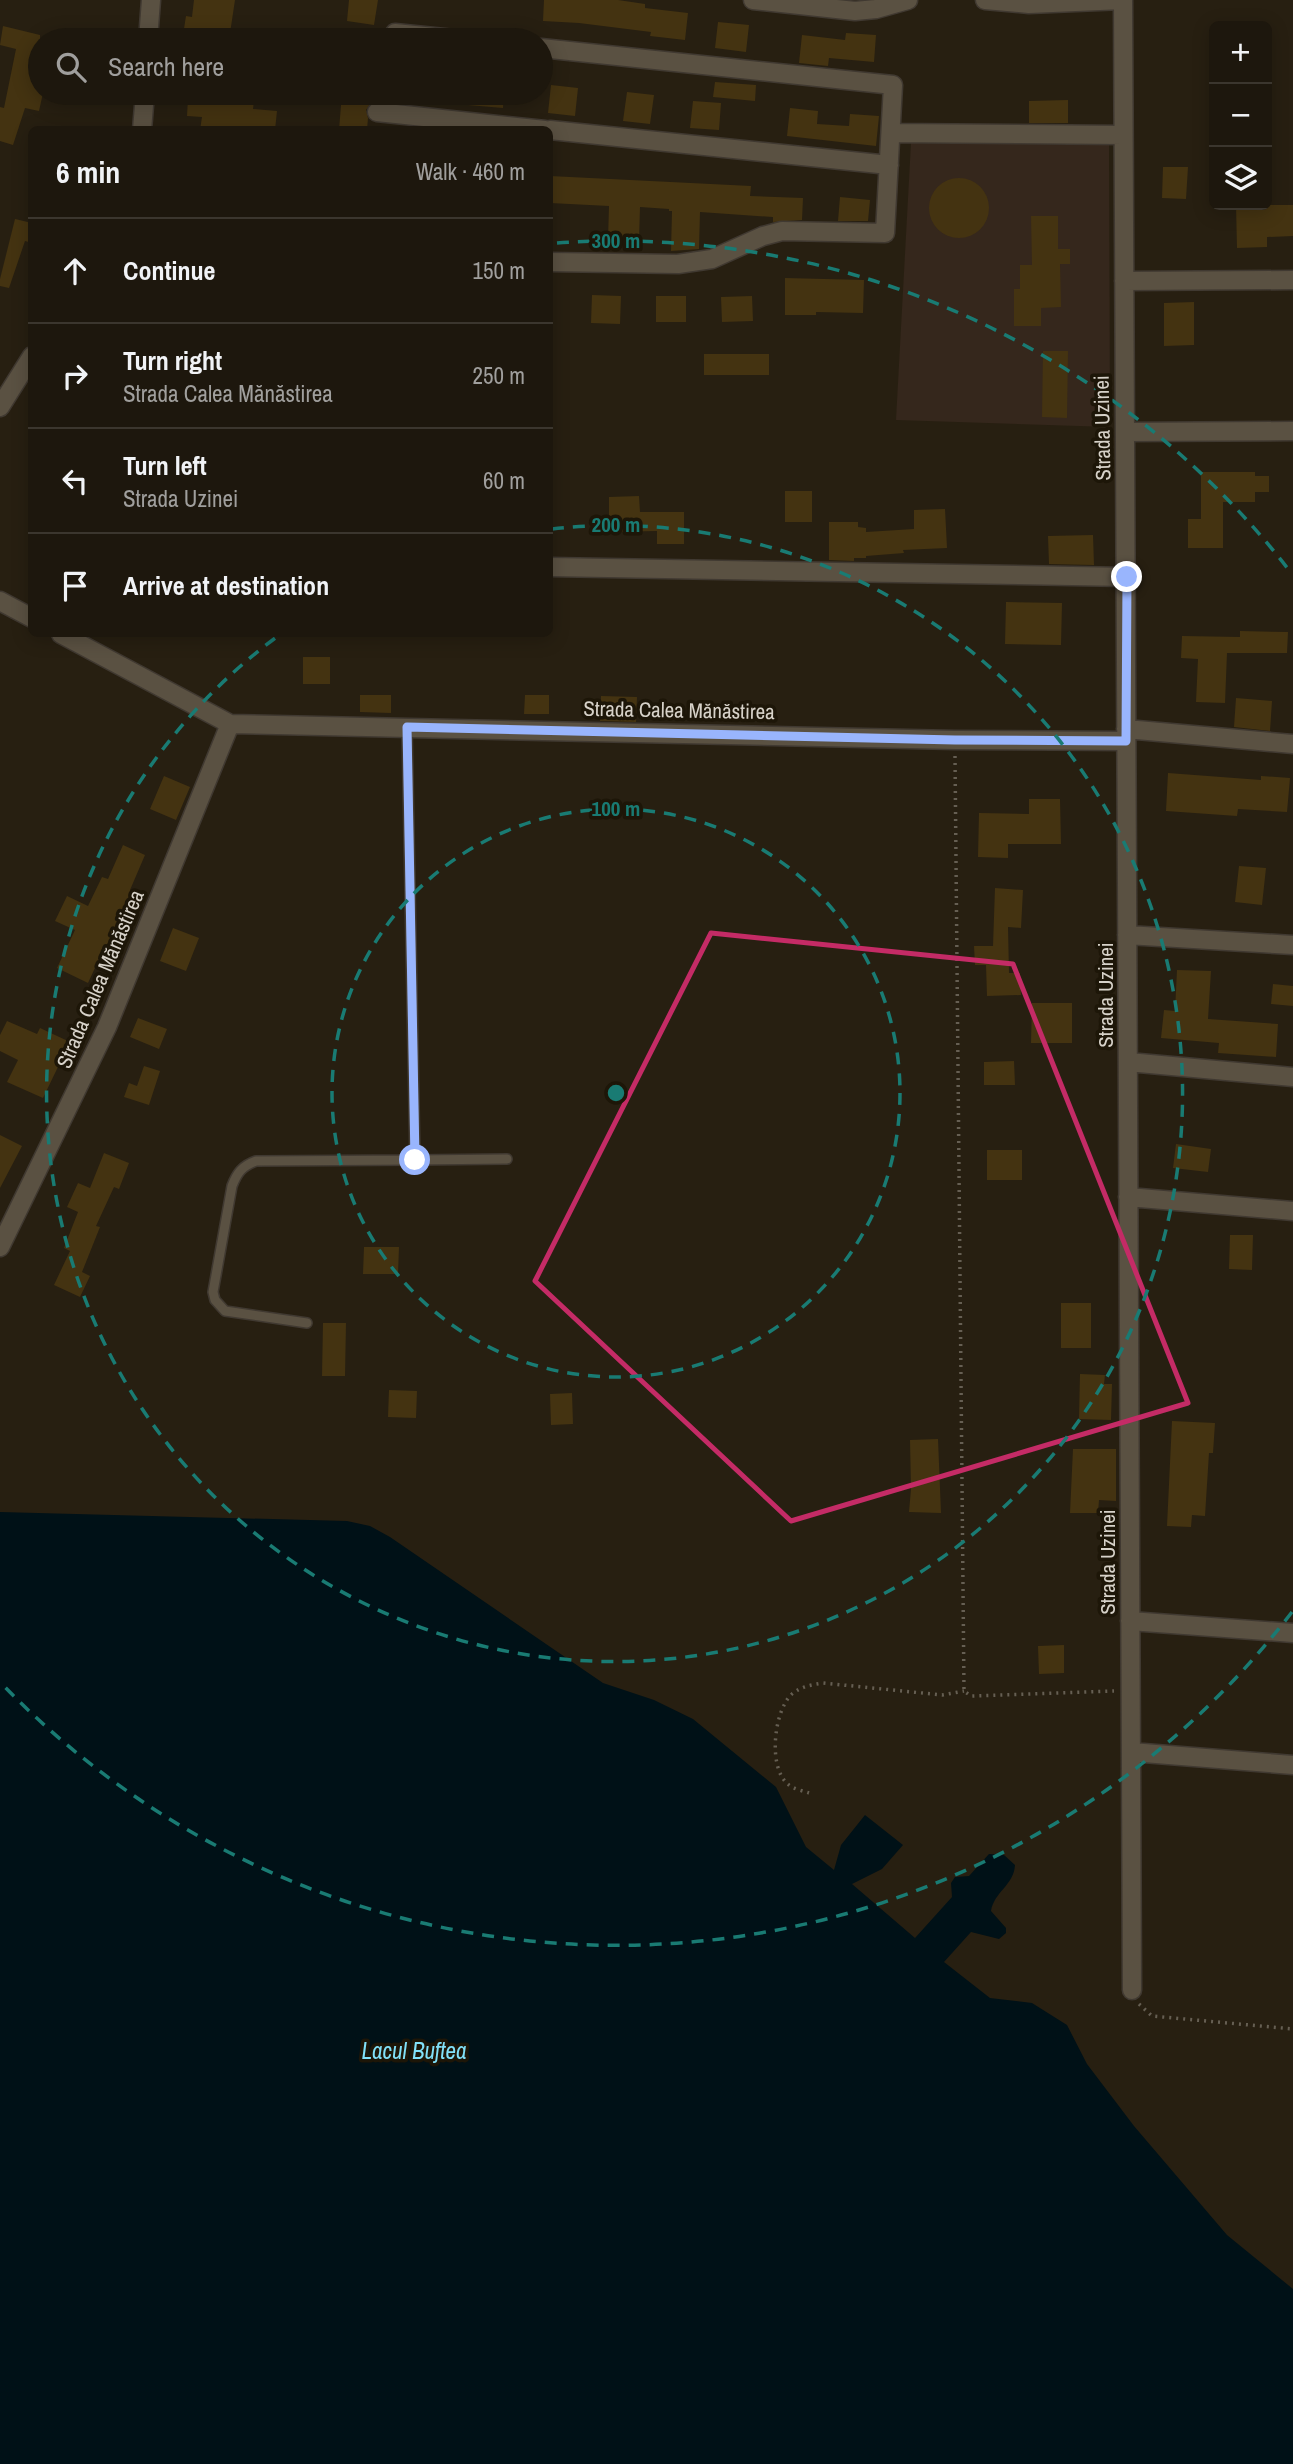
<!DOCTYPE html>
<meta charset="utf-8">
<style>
body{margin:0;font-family:"Archivo Narrow",sans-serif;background:#2a241b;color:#f1f3f6}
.controls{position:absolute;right:21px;top:21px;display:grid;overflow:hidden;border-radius:10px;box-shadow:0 4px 18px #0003}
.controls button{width:63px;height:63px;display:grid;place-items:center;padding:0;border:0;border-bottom:2px solid #3b362e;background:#1d170d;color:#f1f3f6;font:35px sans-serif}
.stop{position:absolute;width:21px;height:21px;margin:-16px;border:5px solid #99b5fd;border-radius:50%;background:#fff}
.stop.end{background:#99b5fd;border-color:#fff;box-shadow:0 2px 7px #0008}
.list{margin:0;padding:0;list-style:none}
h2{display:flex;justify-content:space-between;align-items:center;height:91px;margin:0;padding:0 28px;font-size:30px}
h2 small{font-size:23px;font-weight:400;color:#a09f9d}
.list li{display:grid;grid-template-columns:46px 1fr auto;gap:21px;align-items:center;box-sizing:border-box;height:105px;padding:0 28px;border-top:2px solid #3b362e}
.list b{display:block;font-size:26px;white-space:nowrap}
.list p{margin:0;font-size:23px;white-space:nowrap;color:#a09f9d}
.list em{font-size:23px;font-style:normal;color:#a09f9d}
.icon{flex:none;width:38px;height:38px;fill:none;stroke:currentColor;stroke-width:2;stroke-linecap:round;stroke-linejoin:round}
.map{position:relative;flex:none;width:1293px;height:2464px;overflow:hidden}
.search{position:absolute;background:#1d170d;box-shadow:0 4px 18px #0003;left:28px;top:28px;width:525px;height:77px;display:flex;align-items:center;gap:18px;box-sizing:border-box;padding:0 24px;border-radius:38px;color:#a09f9d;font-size:26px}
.panel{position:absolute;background:#1d170d;box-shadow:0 4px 18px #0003;left:28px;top:126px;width:525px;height:511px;border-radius:10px}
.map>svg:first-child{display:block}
</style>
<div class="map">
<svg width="1293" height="2464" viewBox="0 0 1293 2464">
<rect width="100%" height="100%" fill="#271f11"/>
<path fill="#35271c" d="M911 143 1109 145 1110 427 896 420Z"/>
<path fill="#001117" d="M0 1512 347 1521 370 1526 390 1537 603 1683 654 1700 693 1719 776 1787 806 1847 834 1870 841 1845 865 1815 903 1845 882 1869 852 1884 915 1938 952 1897 951 1883 955 1877 969 1876 989 1854 1004 1855 1015 1865C1014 1885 994 1892 991 1911L1006 1928V1933L999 1939 971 1932 944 1962 990 1998 1032 2003 1067 2025 1087 2064 1134 2126 1227 2235 1293 2289V2464H0Z"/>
<path fill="#431" d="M194 0H235L229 40 183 35 186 16 192 17Z
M349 0H378L374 25 347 21Z
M544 0H618L645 4V8L688 13 685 40 650 36 651 32 579 23 543 21Z
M718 22 749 25 746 52 715 48Z
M3 26 40 35V93H43L39 111 25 108 13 145 0 141V107L4 108 16 49 0 45Z
M846 33 876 35 874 62 829 58 828 66 799 63 802 35 845 40Z
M715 82 756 85 755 101 713 97Z
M551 85 578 88 575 116 548 113Z
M627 92 654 95 650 124 623 121Z
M221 93H255L253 109 277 111 275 130H200L202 117 187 116 188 98 220 100Z
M342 93H371L370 104 366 110 368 118 367 130H339Z
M457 93H504L503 108 456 104Z
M1068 100V123H1029V101Z
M693 101 721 103 719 130 690 128Z
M790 108 818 111 817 124 849 126 850 114 879 116 876 146 787 136Z
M1163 167H1188L1186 199 1162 198Z
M550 176 751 186 750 196 803 198 802 220 773 222V217L700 212 699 249 671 251 672 211H669V209L640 207 639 241 608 240 609 206 550 203Z
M929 208a30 30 0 1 1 60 0a30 30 0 1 1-60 0Z
M840 197 870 200 868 221H838Z
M1236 205H1293V236L1267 237V247L1237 248Z
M1031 216H1058V249H1070V264H1060L1061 307 1041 308V326H1014V289H1020V265H1032Z
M15 219 32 223V243L25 241 9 288 0 286V279Z
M785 278 864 280 863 313 816 312V315H785Z
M592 295 621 296 620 324 591 323Z
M656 296H686V322H656Z
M752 296 753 321 722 322 721 297Z
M1194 302V345L1164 346V303Z
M1043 351H1068L1067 418 1042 417Z
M704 354H769V375H704Z
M1201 472H1255V476H1269V492H1255V502H1223V548H1188V519H1201Z
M785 491H812V522H785Z
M639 496 640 512H684V544H657V531L609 532V497Z
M945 509 947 548 903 550 904 553 866 556V558H854V561L829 560V522H858V527L866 528V532L914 529V510Z
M1093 535 1094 565 1049 564 1048 536Z
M1006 602 1062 603 1061 645 1005 644Z
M1240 631 1288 632 1287 653H1227L1225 703 1196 702 1198 659 1181 658 1182 636 1240 637Z
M303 657H330V684H303Z
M360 695H391V713L360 712Z
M525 695H549V714H524Z
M601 696 637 697 636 722 600 721Z
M1236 698 1272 701 1270 731 1234 727Z
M1168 773 1261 780V776L1290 778 1287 812 1238 809 1237 816 1166 811Z
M164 776 190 787 176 820 150 809Z
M1029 799H1060L1061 844H1008V858L978 857 979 813 1029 814Z
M123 845 145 855 130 890 139 894 128 918 123 916 109 946 106 944 88 983 57 968 75 930 55 921 67 896 88 906 102 877 108 879Z
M1239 866 1266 868 1262 905 1235 902Z
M995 888 1023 890 1021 928 1008 927 1009 973H1020L1021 995 987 996 986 965H975L974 946H993Z
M173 928 199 938 186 971 160 961Z
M1177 970 1211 971 1208 1019 1278 1024 1276 1057 1218 1053 1219 1043 1161 1038 1164 1010 1175 1011Z
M1273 984 1293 986V1006L1271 1004Z
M1032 1003H1072V1043H1031Z
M138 1018 167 1029 159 1049 130 1037Z
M7 1021 37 1034 40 1028 70 1042 43 1098 7 1082 18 1060 0 1051V1035Z
M1014 1061 1015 1085H984V1062Z
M144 1066 160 1071 149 1105 124 1097 129 1083 137 1086Z
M0 1135 22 1146 0 1188Z
M1176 1144 1211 1149 1208 1172 1173 1168Z
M987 1150H1022V1180H987Z
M104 1153 129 1163 119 1189 114 1187 96 1226 100 1227 82 1272 90 1276 80 1297 54 1285 70 1251 64 1248 78 1212 67 1207 78 1183 90 1188Z
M1230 1235H1253L1252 1270 1229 1269Z
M364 1247H399L398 1274H363Z
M1061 1303H1091V1348H1061Z
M323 1323H346L345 1376H322Z
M1080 1374 1105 1375 1104 1384H1112L1111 1420 1079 1419Z
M389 1390 417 1391 416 1418 388 1417Z
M572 1393 573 1424 551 1425 550 1394Z
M1172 1421 1215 1423 1213 1453H1209L1205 1516 1192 1515 1191 1527 1167 1526Z
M938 1439 941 1513 909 1512 911 1489 910 1440Z
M1073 1449H1116V1501L1099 1500 1098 1513H1070Z
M1064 1645V1673L1039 1674 1038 1646Z"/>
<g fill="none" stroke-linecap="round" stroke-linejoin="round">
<defs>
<path id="service" d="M415 1160 507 1159
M307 1323 225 1311 215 1300 213 1292 232 1186C237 1173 242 1166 256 1161L415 1160 407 728"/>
<path id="minor" d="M753 0 855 11 876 9 908 0
M985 0 1029 4 1123 0
M1123 0 1132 1990
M395 33 464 40
M541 48 893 85 885 233 782 231 763 236 712 259 678 264 550 262
M377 112 545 130
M550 130 889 165
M891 133 1123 135
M1124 281 1293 280
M1125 432 1293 431
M550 567 1127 577
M0 601 32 618
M61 634 230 724 955 740 1126 741
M1126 729 1293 744
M1127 935 1293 945
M1128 1062 1293 1077
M1128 1197 1293 1211
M0 1247 107 1027 230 724
M1130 1621 1293 1633
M1131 1752 1293 1765"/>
<path id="tertiary" d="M148 40 151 0
M142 130 145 93
M0 407 32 356"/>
</defs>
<use href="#service" stroke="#403931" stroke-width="12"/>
<use href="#minor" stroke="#403931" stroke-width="21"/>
<use href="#tertiary" stroke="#403931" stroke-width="21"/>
<path stroke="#665f53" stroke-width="3.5" stroke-dasharray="2 5" stroke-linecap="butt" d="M955 756 964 1691 971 1696 1114 1691
M809 1793C803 1791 794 1789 789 1785 767 1769 774 1710 792 1694 802 1686 811 1685 823 1683L942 1695 964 1691
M1139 2004 1152 2016 1293 2029"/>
<use href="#service" stroke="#5a5142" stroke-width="9"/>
<use href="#minor" stroke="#5a5142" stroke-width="18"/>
<use href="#tertiary" stroke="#5a5142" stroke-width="18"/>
</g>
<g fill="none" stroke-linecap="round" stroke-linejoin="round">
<path stroke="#99b5fd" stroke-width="9" d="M415 1160 407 727 955 740 1126 741 1127 577"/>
</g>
<path fill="none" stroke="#c42b66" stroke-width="5" stroke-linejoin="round" d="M711 933 1013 964 1188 1403 791 1521 535 1281Z"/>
<g fill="none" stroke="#197b73" stroke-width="3.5" stroke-dasharray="12 9">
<circle cx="616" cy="1093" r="284"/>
<path d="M552 529A568 568 0 1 1 278 636"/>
<path d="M1292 1612A852 852 0 0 1 3 1685M557 243A852 852 0 0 1 1292 574"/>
</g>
<g text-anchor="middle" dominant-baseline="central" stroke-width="7" stroke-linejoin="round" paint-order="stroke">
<g font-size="21" fill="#d7d2c9" stroke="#1d1608">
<text transform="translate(1102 428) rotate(-91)">Strada Uzinei</text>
<text transform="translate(679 710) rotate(1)">Strada Calea Mănăstirea</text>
<text transform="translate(100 979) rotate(-67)">Strada Calea Mănăstirea</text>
<text transform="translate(1105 995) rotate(-90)">Strada Uzinei</text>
<text transform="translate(1107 1562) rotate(-90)">Strada Uzinei</text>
</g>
<g font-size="23" font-style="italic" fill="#81e1f9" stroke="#1d1608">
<text x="414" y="2050">Lacul Buftea</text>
</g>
</g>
<circle cx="616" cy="1093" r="10" fill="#197b73" stroke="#1d1608" stroke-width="3.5"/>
<g font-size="21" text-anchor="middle" font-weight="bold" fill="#197b73" stroke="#1d1608" stroke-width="7" stroke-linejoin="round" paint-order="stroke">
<text x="616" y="248">300 m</text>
<text x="616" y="532">200 m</text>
<text x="616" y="816">100 m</text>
</g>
</svg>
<div class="controls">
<button>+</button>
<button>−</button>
<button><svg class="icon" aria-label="layers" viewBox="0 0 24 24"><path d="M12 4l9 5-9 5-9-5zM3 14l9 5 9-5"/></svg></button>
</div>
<div class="stop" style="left:415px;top:1160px"></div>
<div class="stop end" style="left:1127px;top:577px"></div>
<div class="search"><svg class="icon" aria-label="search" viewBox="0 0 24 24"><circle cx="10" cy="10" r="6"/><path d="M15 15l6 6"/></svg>Search here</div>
<section class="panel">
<h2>6 min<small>Walk · 460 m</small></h2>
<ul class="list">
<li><svg class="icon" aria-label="ahead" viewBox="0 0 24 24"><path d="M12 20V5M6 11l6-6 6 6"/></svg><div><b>Continue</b></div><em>150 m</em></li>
<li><svg class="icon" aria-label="right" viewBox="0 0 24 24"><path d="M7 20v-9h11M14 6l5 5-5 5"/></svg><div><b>Turn right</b><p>Strada Calea Mănăstirea</p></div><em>250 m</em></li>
<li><svg class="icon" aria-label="left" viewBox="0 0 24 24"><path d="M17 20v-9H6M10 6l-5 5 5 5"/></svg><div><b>Turn left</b><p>Strada Uzinei</p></div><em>60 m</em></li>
<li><svg class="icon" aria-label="arrive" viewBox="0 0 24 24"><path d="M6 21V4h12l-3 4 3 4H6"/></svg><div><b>Arrive at destination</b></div></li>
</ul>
</section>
</div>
